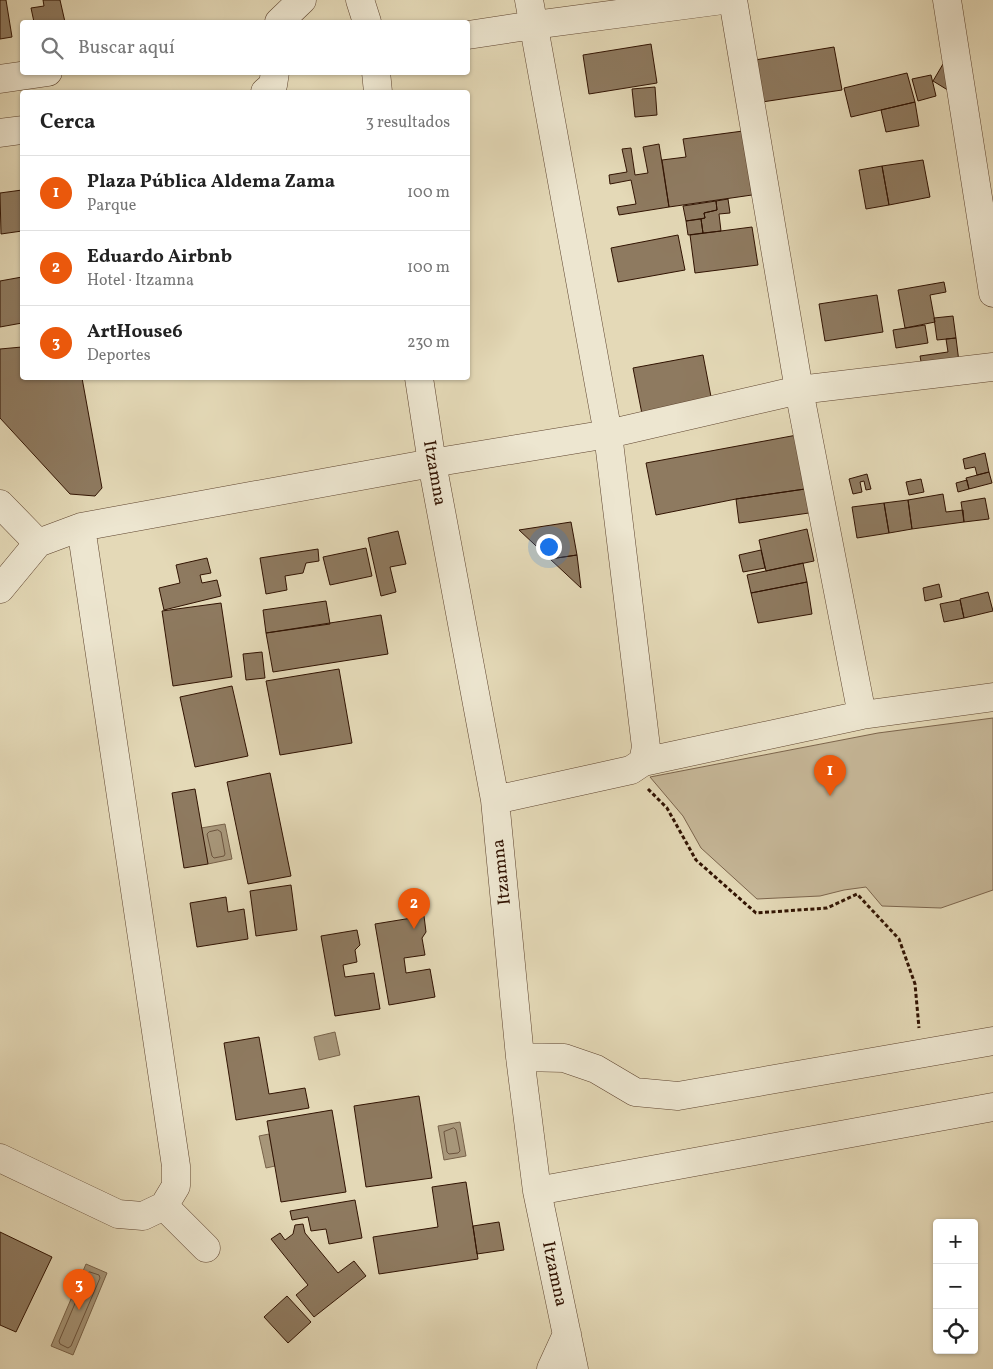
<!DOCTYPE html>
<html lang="es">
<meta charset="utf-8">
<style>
body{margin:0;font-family:Vollkorn,serif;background:#f6f6f6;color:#222}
.controls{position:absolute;right:15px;bottom:15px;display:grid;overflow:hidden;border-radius:5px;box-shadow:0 1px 4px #0004}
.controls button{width:45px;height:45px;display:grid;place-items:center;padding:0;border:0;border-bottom:1px solid #e0e0e0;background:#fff;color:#222;font:25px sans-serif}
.you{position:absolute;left:548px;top:546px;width:18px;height:18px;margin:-12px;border:4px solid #fff;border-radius:50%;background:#1a73e8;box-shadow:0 0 0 8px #1a73e833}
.badge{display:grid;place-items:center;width:32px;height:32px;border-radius:50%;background:#ea580c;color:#fff;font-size:16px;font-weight:700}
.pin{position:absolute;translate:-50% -41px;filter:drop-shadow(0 1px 2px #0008)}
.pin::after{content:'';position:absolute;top:26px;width:18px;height:15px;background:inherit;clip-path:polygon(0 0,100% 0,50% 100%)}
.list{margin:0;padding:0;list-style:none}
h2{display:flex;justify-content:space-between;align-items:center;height:65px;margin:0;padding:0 20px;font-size:21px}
h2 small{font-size:16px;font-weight:400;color:#767676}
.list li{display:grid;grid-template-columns:32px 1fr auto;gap:15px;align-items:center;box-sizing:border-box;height:75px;padding:0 20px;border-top:1px solid #e0e0e0}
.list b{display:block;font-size:19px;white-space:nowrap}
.list p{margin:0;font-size:16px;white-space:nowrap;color:#767676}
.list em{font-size:16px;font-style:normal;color:#767676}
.icon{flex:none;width:28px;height:28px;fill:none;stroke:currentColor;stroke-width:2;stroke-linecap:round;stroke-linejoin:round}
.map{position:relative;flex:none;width:993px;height:1369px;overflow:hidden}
.search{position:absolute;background:#fff;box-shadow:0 1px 4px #0004;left:20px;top:20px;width:450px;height:55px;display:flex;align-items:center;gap:12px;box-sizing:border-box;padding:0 18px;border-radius:5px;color:#767676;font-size:19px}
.panel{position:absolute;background:#fff;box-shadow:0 1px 4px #0004;left:20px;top:90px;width:450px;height:290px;border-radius:5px}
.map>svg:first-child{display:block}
</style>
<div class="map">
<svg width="993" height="1369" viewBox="0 0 993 1369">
<rect width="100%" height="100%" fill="#e4d9b7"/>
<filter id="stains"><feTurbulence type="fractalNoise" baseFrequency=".004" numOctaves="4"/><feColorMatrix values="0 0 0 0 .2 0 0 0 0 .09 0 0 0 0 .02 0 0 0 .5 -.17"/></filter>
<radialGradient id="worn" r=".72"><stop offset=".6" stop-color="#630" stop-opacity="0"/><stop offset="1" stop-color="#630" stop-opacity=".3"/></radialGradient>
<path fill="#c6b798" stroke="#7c654d" d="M993 718V890L941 908 882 906 866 887 844 890 820 896 757 899 701 848 683 816 650 777 878 733Z"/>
<path fill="#a79679" stroke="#786249" d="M225 824 232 859 208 864 201 828Z
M335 1032 340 1055 319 1060 314 1037Z
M460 1122 466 1156 444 1160 438 1126Z
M269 1134 275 1166 266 1168 259 1136Z
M86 1264 107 1273 73 1355 51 1346Z"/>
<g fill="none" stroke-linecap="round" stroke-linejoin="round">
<path stroke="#6c543e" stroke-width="1" d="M218 830 221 832 225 854 224 856 214 858 212 856 207 834 209 832Z
M454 1128 456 1130 460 1151 458 1153 449 1154 447 1152 444 1132Z
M90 1272 99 1275 100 1278 71 1346 68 1348 60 1344 59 1341 88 1273Z"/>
</g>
<path fill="#8e7a60" stroke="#311302" d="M0 0H6L12 37 0 39Z
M43 0H60L65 22H34L31 8 44 6Z
M651 44 657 83 589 94 583 55Z
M834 47 842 90 762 102 755 60Z
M943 64 950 69 951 92 933 81Z
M907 73 915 102 851 117 844 88Z
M931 75 936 96 918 101 912 79Z
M655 87 657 115 635 117 632 89Z
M915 102 919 126 886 132 881 110Z
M743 131 752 195 669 207 662 160 686 157 683 139Z
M659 144 669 207 619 215 617 207 636 204 631 180 610 184 609 175 627 172 622 149 631 148 635 175 648 173 643 147Z
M923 160 930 197 889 205 882 166Z
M882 166 889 205 866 209 859 170Z
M22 190V231L1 234 0 193Z
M728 199 730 213 719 214 721 231 703 233 701 219 705 218 704 213 717 210 716 201Z
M716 201 717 210 704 213 705 218 686 221 683 206Z
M701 219 703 233 688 235 686 221Z
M752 227 758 265 695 273 690 235Z
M678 235 685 270 618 282 611 248Z
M22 277V323L0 327V281Z
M944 282 946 292 930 295 935 322 905 328 898 290Z
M877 295 883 332 825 341 819 304Z
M953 316 956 338 937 340 934 318Z
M925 325 928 343 896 348 893 330Z
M956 338 959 362 922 367 920 356 948 352 946 339Z
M22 347V378H82L102 488 95 496 70 494 0 418V349Z
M703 355 712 402 642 414 633 368Z
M797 435 805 489 736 499 656 515 646 463Z
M985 453 989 472 977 475 975 467 965 469 963 459Z
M989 472 992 483 969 489 966 478Z
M867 474 871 489 866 490 864 481 860 482 862 492 853 494 849 479Z
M921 479 924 492 909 495 906 482Z
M967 480 969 489 958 492 956 483Z
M805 489 809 513 739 523 736 499Z
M943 494 946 512 963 510 964 522 912 529 908 500Z
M985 498 989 519 964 522 961 502Z
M908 500 912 529 889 533 884 503Z
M884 503 889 533 857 538 852 507Z
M571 522 577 555 550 559 519 530Z
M807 529 814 561 766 571 759 540Z
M398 531 406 564 390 567 396 592 381 596 368 538Z
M366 548 372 576 330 585 323 557Z
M318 549 319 561 306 563 303 573 285 576 287 590 266 594 260 558Z
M761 550 765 568 743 572 739 555Z
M577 555 581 588 550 559Z
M207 558 211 573 200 575 202 583 217 580 221 596 164 610 159 588 180 583 176 565Z
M803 563 807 582 751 593 747 575Z
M807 582 812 614 758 623 751 593Z
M939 584 942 597 925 601 923 588Z
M988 592 993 611 964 618 960 599Z
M960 600 964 618 944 622 940 604Z
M326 601 330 624 266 633 263 610Z
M221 603 232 677 173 686 162 611Z
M381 615 388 654 273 672 266 633Z
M262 652 265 678 246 680 243 654Z
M339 669 352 743 280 755 266 681Z
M232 686 248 756 195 767 180 697Z
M270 773 291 876 248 884 227 782Z
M195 789 208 864 184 868 172 793Z
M291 885 297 930 256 936 250 891Z
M226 897 228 912 244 909 248 939 197 947 190 903Z
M424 916 426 932 422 938 425 955 404 958 406 973 430 969 435 997 389 1005 375 924Z
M357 930 360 945 355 950 357 962 343 965 345 977 374 973 380 1009 335 1016 321 936Z
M259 1037 269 1094 305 1088 309 1108 236 1120 224 1043Z
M419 1096 432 1178 366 1187 354 1106Z
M332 1110 346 1192 281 1202 267 1121Z
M466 1182 478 1259 379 1274 373 1237 438 1227 432 1187Z
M355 1200 362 1238 329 1244 326 1229 311 1231 308 1217 292 1220 290 1211Z
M499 1222 504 1250 477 1254 473 1226Z
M303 1224 305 1233 338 1273 354 1261 366 1276 314 1317 296 1295 308 1285 271 1239 280 1233 285 1240 293 1234 295 1225Z
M0 1232 52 1257 16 1332 0 1325Z
M287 1296 311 1322 288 1343 264 1317Z"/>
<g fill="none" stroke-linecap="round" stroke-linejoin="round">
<defs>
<path id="minor" d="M360 0 367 22
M529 0 608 434 646 747 643 762
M733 0 799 390 862 715
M947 0 993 293
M279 22 302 0
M468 35 534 25 723 0
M376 72 378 92
M0 79 48 72
M265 92 273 85 275 72
M0 133 22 130
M419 378 432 463 495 800 520 1057 537 1191 574 1369
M0 504 38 543
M0 589 38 543 81 527 432 463 608 434 799 390 993 367
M495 800 631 770 643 762 862 715 993 697
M520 1057 564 1058 596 1069 635 1092 678 1096 993 1041
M0 1158 118 1214 143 1216 164 1206 176 1186V1166L81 527
M537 1191 993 1107
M164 1206 206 1248
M551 1369 567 1334"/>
</defs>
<use href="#minor" stroke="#5e442f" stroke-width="29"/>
<path stroke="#311302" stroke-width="3" stroke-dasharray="4 2.5" stroke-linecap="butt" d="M648 789 667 808 696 860 756 913 827 908 857 894 899 939 915 984 919 1028"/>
<use href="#minor" stroke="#ede6d0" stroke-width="28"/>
</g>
<g text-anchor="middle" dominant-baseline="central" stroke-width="4" stroke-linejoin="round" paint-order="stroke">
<g font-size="18" fill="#311302" stroke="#ede6d0">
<text transform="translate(434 473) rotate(80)">Itzamna</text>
<text transform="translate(502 872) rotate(-96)">Itzamna</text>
<text transform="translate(554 1274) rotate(78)">Itzamna</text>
</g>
</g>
<rect width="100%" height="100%" filter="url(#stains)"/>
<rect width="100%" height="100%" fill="url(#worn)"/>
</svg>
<div class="controls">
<button>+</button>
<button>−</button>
<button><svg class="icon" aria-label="locate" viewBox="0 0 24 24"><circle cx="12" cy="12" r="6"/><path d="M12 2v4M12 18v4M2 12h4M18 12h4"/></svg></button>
</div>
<div class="you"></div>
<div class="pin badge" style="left:830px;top:796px">1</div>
<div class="pin badge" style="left:414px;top:929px">2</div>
<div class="pin badge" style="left:79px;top:1310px">3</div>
<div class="search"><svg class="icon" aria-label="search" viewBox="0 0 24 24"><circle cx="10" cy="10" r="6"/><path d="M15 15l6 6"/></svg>Buscar aquí</div>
<section class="panel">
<h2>Cerca<small>3 resultados</small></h2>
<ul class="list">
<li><span class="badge">1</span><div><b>Plaza Pública Aldema Zama</b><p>Parque</p></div><em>100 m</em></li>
<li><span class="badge">2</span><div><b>Eduardo Airbnb</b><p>Hotel · Itzamna</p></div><em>100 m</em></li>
<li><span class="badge">3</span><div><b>ArtHouse6</b><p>Deportes</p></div><em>230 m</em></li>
</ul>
</section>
</div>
